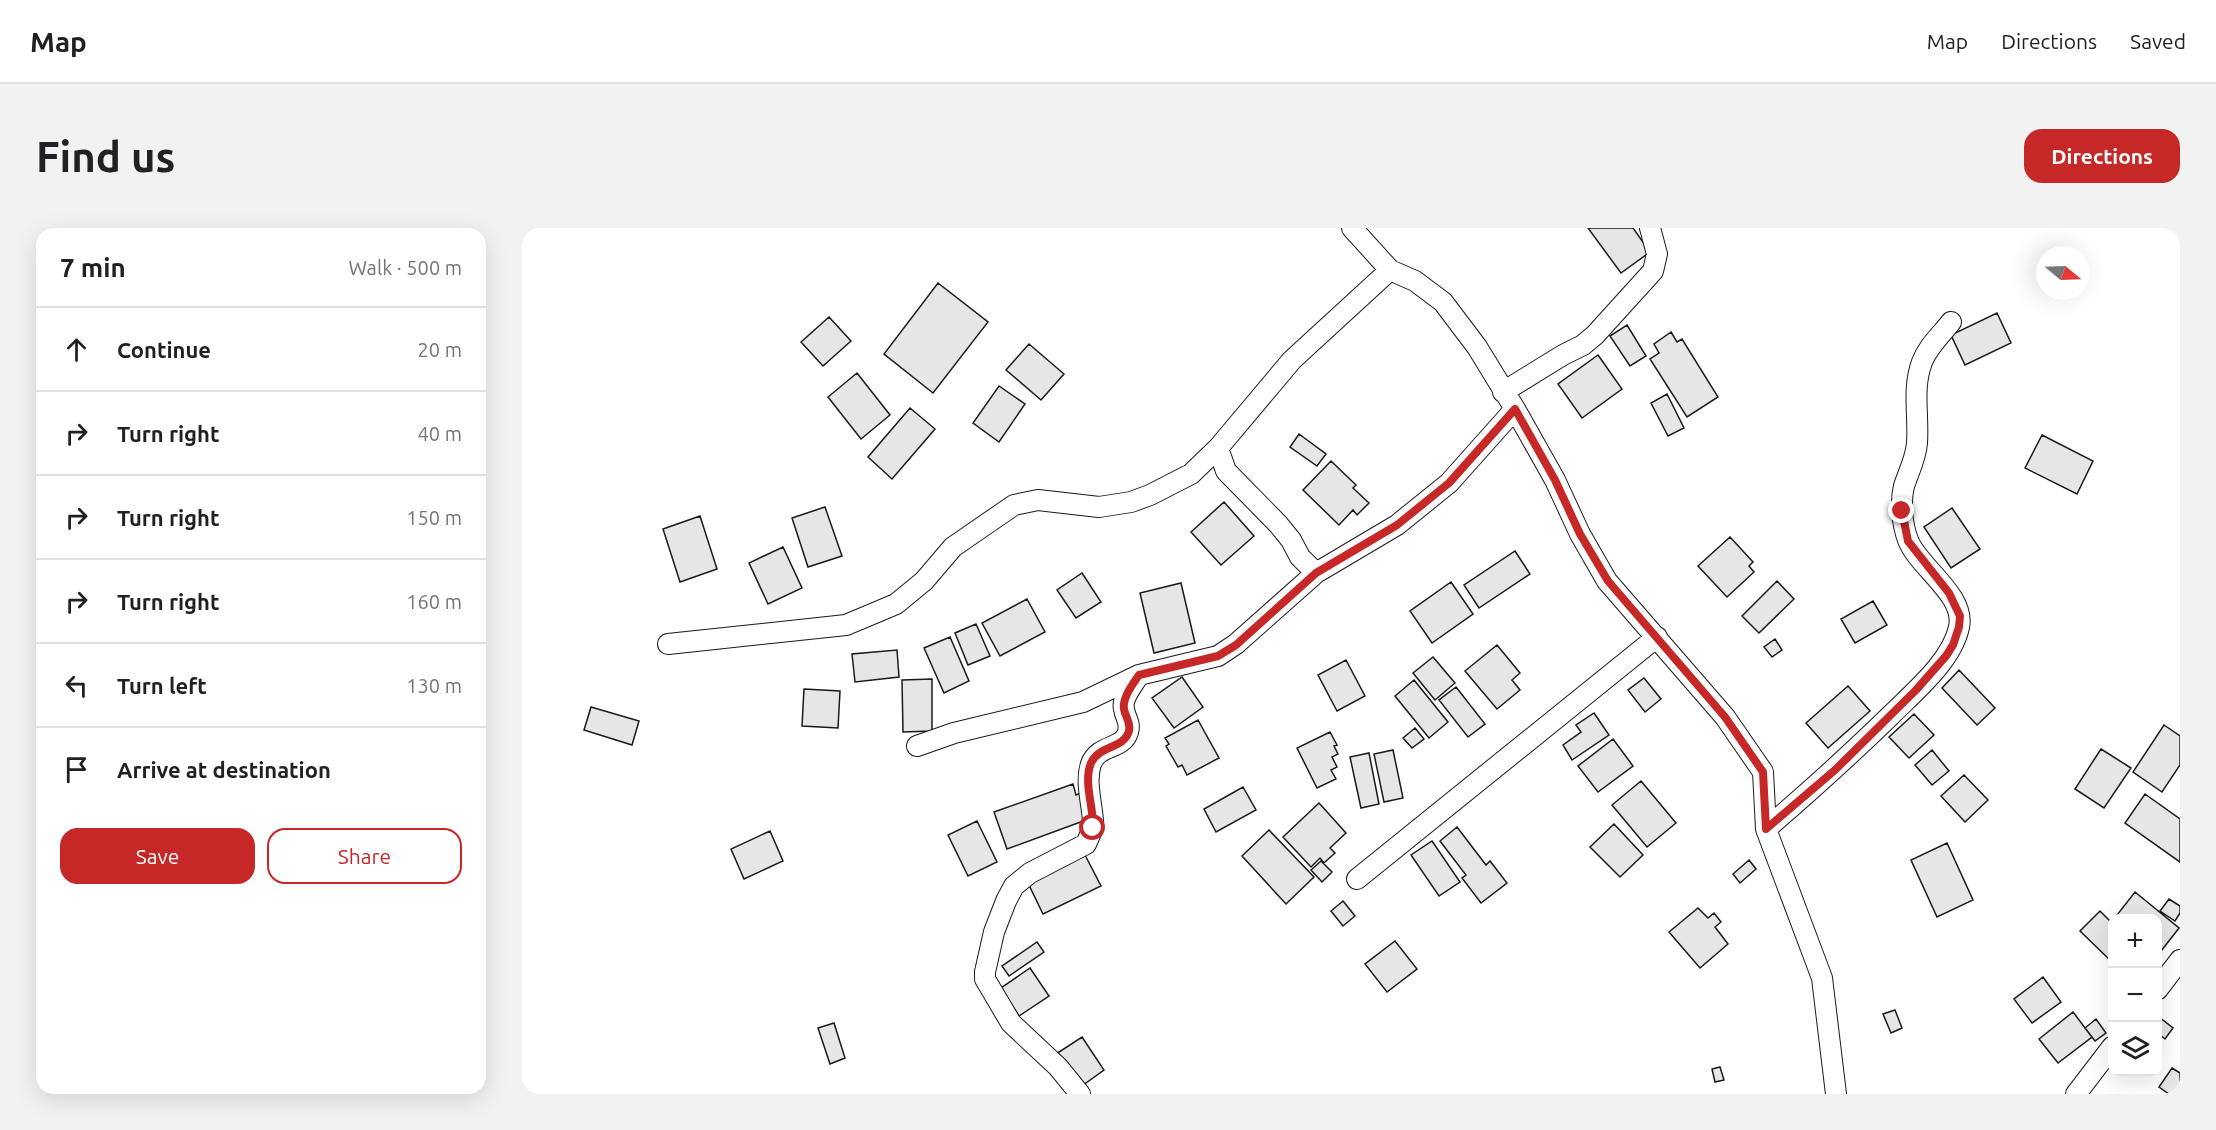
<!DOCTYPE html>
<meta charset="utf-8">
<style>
body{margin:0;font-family:Ubuntu,sans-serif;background:#f2f2f2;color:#202124}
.controls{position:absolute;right:18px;bottom:18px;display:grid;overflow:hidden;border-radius:12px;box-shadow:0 6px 24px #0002}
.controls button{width:54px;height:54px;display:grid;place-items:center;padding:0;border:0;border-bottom:2px solid #e0e0e0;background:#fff;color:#202124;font:30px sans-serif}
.compass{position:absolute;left:1514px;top:18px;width:54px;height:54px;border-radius:50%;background:#fff;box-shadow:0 6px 24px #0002;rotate:109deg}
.stop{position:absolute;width:18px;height:18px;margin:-14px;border:4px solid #c62828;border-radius:50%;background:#fff}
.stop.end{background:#c62828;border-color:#fff;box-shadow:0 2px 6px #0008}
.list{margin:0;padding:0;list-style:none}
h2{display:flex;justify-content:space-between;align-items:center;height:78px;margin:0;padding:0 24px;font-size:26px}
h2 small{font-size:20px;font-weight:400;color:#757577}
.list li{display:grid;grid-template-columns:39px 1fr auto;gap:18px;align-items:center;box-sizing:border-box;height:84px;padding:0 24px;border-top:2px solid #e0e0e0}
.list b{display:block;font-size:22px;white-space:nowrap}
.list em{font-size:20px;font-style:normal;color:#757577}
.actions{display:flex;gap:12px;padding:18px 24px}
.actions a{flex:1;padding:14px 0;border:2px solid #c62828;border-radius:18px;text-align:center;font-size:21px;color:#c62828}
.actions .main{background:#c62828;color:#fff}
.icon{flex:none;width:33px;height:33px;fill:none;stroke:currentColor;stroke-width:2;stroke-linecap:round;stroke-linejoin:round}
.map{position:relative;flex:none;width:1658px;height:866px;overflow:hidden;border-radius:18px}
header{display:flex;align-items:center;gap:36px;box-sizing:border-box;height:84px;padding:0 30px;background:#fff;border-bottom:2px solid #e0e0e0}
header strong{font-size:28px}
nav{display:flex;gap:33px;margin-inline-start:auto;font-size:21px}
.intro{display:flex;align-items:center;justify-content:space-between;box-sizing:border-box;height:144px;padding:0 36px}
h1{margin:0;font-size:42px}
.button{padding:15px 27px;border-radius:18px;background:#c62828;color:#fff;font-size:21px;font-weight:700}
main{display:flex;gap:36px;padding:0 36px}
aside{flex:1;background:#fff;border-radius:18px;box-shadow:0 6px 24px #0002}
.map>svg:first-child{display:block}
</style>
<header>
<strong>Map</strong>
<nav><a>Map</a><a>Directions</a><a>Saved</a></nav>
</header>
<div class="intro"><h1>Find us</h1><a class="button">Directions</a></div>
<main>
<aside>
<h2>7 min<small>Walk · 500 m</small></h2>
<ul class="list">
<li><svg class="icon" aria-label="ahead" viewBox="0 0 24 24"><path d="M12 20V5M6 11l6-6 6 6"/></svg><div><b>Continue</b></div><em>20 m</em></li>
<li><svg class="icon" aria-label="right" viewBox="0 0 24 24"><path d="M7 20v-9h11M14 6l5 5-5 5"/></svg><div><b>Turn right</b></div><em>40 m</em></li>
<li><svg class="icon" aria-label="right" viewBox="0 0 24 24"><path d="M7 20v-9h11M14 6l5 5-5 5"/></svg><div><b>Turn right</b></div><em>150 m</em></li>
<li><svg class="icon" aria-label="right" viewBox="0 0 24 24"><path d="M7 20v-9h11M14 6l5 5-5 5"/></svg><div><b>Turn right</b></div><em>160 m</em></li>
<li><svg class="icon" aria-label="left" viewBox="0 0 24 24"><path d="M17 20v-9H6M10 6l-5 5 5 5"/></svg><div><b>Turn left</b></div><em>130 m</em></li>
<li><svg class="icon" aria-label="arrive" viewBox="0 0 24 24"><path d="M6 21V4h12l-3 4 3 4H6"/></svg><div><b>Arrive at destination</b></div></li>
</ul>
<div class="actions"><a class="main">Save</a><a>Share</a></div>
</aside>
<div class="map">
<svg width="1658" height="866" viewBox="0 0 1658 866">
<rect width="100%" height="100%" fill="#fff"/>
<path fill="#e6e6e6" stroke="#1a1a1a" stroke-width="1.5" d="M1066 0H1111L1128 24 1099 45Z
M416 55 466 94 411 165 362 126Z
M1475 85 1489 115 1443 137 1429 107Z
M307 89 329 113 301 138 279 114Z
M1105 97 1124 128 1108 138 1088 108Z
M1149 104 1155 114 1160 111 1196 169 1165 189 1128 131 1137 125 1132 116Z
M507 116 542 146 519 172 484 142Z
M1076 127 1100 161 1060 190 1036 156Z
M335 145 368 187 339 211 306 169Z
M477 158 503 176 477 214 451 195Z
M1145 166 1162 200 1146 208 1129 175Z
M388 180 413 201 370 251 346 229Z
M777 206 804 226 795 238 768 219Z
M1520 207 1571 233 1555 266 1503 240Z
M809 233 834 257 831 260 847 275 835 287 831 282 817 297 781 262Z
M702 274 732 308 699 337 669 304Z
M303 279 320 328 286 339 270 290Z
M1430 280 1458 321 1429 340 1402 299Z
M178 288 195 341 158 354 141 301Z
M1208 309 1231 334 1227 338 1232 344 1205 369 1176 338Z
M261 319 280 360 246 376 227 335Z
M993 323 1008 346 957 380 942 357Z
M560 345 579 374 554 390 535 362Z
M1255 353 1272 371 1237 405 1220 388Z
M929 354 951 386 910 415 888 383Z
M659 355 673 415 632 425 618 365Z
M505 371 523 404 478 428 460 395Z
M1351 373 1365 397 1333 415 1319 391Z
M454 396 468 428 446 437 433 405Z
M428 409 447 453 422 465 402 420Z
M1253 411 1260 422 1250 429 1242 419Z
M975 417 998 445 990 452 998 462 975 481 943 443Z
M375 422 377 449 333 454 330 426Z
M911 429 933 455 913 472 891 445Z
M824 432 843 468 815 483 796 447Z
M1437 442 1473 480 1455 497 1420 460Z
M660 449 681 479 652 500 630 470Z
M1122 450 1139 471 1123 484 1106 462Z
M410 451V503L381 504 380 452Z
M892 452 926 494 907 510 873 468Z
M1326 458 1348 483 1306 520 1284 495Z
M934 459 963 496 946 509 917 472Z
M282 461 318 463 316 500 280 498Z
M69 479 117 493 110 517 62 502Z
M1072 485 1087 507 1050 532 1041 517 1059 504 1054 497Z
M1392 486 1412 507 1387 530 1367 509Z
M676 492 697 530 665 547 660 537 656 539 644 518 647 516 643 510Z
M1642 497 1658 508V537L1640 564 1611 544Z
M893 500 902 511 890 520 881 510Z
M808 504 815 517 812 518 816 526 810 529 815 539 809 542 814 551 795 560 775 520Z
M1091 511 1111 538 1076 564 1056 538Z
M1579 521 1609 540 1582 580 1553 561Z
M871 522 881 570 862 574 852 526Z
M1410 522 1427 543 1410 557 1393 537Z
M847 525 857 576 839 580 828 529Z
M1442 547 1466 572 1443 594 1419 568Z
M1119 553 1154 595 1125 619 1090 577Z
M551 556 554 567 561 564 567 579 560 581 564 592 485 621 472 584Z
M721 559 734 582 694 604 682 581Z
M1623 566 1658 591V634L1603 595Z
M797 575 824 605 808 620 813 625 802 635 798 630 789 639 761 609Z
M455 593 475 634 446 648 426 607Z
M1092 596 1121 627 1098 649 1068 619Z
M935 599 964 637 968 633 985 655 959 675 940 650 944 647 918 613Z
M747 602 792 649 764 676 720 628Z
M248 603 261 633 222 651 209 621Z
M910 613 938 654 917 668 889 627Z
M1425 615 1451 672 1415 689 1389 632Z
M563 627 579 658 521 686 506 655Z
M1227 632 1234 641 1218 655 1211 646Z
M799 633 810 644 800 654 789 642Z
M1613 664 1657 700 1636 727V690H1599L1595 687Z
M1647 671 1658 678V685L1653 693 1638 683Z
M821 673 833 688 821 698 809 683Z
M1176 680 1186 690 1192 685 1199 694 1193 699 1206 716 1178 740 1147 704Z
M1578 683 1590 695V734L1558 703Z
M873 713 895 741 865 764 843 736Z
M515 714 522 724 487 748 480 738Z
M508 740 527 768 497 788 479 760Z
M1521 749 1539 774 1510 795 1492 771Z
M1373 782 1380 800 1369 805 1361 786Z
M1551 784 1570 809 1536 835 1517 811Z
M1637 789 1651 800 1643 811 1636 805Z
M1574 791 1584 805 1573 813 1563 800Z
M312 795 323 830 308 836 296 800Z
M560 809 582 842 557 860 534 826Z
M1198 839 1202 852 1193 854 1190 841Z
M1650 840 1658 845V866H1647L1637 859Z"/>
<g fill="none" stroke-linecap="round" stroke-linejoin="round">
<defs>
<path id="street" d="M830 0 868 42 893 53 921 74 955 119 993 181 1033 252 1058 306 1085 353 1203 489 1241 544 1244 601 1300 750 1314 866
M981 164 1041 127 1061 117 1073 107 1131 43 1135 26 1128 0
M696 220 704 243 756 296 769 312 778 329 794 345
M146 416 324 397 374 376 402 353 431 319 492 277 516 272 577 279 609 274 628 267 669 246 696 220 770 132 868 42
M395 518 432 505 561 474 617 447 696 428 714 416 794 345 875 297 927 255 993 181
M1244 601C1287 564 1328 527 1368 488 1392 464 1430 433 1437 399 1444 367 1396 339 1386 312 1380 296 1378 274 1382 258 1387 243 1394 230 1395 215 1397 187 1390 161 1400 134 1406 118 1419 107 1429 94
M835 651 1135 409
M1636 761 1658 732
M558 866 536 839 489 795 463 751V744L472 704 484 673 492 658 508 645 564 616 571 600V593C570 576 563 553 569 536 576 516 601 522 606 504 609 494 603 490 602 481 599 470 612 456 617 447
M1554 866 1590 819"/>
</defs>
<use href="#street" stroke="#1a1a1a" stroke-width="22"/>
<use href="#street" stroke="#fff" stroke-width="20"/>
</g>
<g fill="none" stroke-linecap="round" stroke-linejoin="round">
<path stroke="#c62828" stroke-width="8" d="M571 600C572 580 561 554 569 535 577 517 602 521 607 503 609 493 603 489 602 481 600 470 611 456 617 447L696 428 714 417 794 345 875 297 927 255 993 181 1033 252 1058 306 1086 353 1203 489 1241 544 1244 601 1313 542 1394 462 1424 428 1431 417 1437 399 1438 388 1427 365 1386 313 1380 283"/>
</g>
</svg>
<div class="controls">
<button>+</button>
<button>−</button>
<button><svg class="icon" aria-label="layers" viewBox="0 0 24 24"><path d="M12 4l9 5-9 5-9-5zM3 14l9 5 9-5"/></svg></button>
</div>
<svg class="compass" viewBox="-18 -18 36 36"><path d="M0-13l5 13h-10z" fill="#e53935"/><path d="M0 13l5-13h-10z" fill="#757577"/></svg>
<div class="stop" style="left:571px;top:600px"></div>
<div class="stop end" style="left:1380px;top:283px"></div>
</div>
</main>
